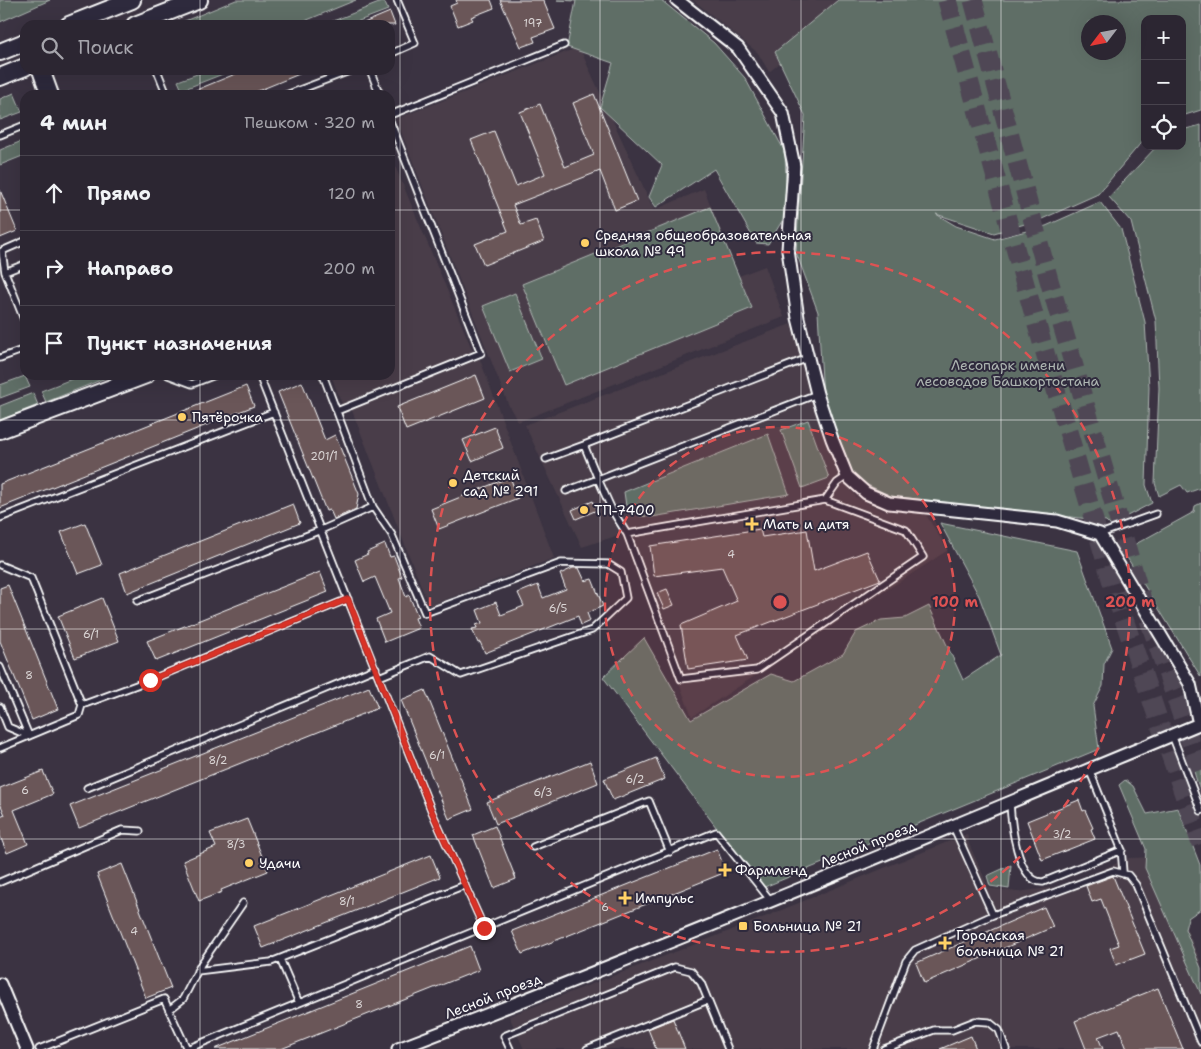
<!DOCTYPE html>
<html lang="ru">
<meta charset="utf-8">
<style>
body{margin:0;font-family:"Shantell Sans",sans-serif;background:#38323e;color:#f1f3f6}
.controls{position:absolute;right:15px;top:15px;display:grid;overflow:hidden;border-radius:10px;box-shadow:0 5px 20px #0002}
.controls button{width:45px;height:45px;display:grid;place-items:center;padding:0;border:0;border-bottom:1px solid #48434d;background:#2c2632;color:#f1f3f6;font:25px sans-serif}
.compass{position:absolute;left:1081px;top:15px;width:45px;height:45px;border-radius:50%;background:#2c2632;box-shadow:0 5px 20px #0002;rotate:238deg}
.stop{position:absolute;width:15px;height:15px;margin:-11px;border:4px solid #d93025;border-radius:50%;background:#fff}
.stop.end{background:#d93025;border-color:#fff;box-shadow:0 1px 5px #0008}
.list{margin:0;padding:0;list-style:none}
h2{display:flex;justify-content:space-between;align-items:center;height:65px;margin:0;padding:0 20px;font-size:21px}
h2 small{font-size:16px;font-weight:400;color:#a6a5ac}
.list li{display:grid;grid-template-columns:32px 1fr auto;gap:15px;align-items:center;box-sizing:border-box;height:75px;padding:0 20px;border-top:1px solid #48434d}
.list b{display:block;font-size:19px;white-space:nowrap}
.list em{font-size:16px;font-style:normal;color:#a6a5ac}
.icon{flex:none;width:28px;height:28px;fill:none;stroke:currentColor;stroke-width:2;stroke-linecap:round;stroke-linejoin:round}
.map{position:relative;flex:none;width:1201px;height:1049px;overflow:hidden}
.search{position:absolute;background:#2c2632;box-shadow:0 5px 20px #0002;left:20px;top:20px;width:375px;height:55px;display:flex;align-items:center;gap:12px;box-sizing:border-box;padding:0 18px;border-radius:15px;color:#a6a5ac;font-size:19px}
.panel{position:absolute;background:#2c2632;box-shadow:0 5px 20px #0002;left:20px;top:90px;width:375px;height:290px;border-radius:15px}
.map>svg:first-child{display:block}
</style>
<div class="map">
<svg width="1201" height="1049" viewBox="0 0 1201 1049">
<rect width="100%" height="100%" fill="#3b3342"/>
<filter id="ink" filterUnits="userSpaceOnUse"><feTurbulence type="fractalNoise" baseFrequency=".02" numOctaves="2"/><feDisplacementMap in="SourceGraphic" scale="10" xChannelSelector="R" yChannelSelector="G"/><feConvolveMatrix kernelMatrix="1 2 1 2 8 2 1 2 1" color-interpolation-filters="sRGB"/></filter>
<g filter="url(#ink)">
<path fill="#493e49" d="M693 0H838L844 11 769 72 758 53Z
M579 47 654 210 704 189 739 276 765 266 784 317 518 422 509 406 396 119Z
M390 154 474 354 342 404 331 375H390Z
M791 324 842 478 856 497 882 510 926 515 948 550 692 717 622 534 582 547 525 425Z
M479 357 554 558 429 606 351 408Z
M967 834 969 844 989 888 1017 892 1063 886 1129 858 1155 857 1201 962V1049H524L509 1016 745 925Z"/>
<path fill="#5e6e66" stroke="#aeb6b2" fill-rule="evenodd" d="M0 0H50L0 22Z
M236 0H356L295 25H175Z
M557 0H661L714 43 745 78 785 152 787 213 768 244 756 243 714 169 656 207 649 197 662 165 600 107 613 63 567 47 576 1Z
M838 0H1201V110L1182 116V19H1145V138L1098 194 1042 219 994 233 936 214 956 226 995 239 1046 226 1100 202 1121 229 1145 322 1149 387 1146 485 1152 503 1110 525 1106 521 891 496 855 479 823 397 818 312 796 252 805 115 775 52ZM1088 22H1118V52H1088Z
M384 1 388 10 348 25H323Z
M208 70H233L182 90 178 81Z
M14 93 22 112 0 120V99Z
M1201 125V488L1187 493 1181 485 1159 496 1155 483 1159 388 1156 321 1131 222 1109 197 1157 146H1182V130Z
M22 141 25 148V155L0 165V150Z
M710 207 752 308 564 385 522 284Z
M515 293 542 359 510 372 483 306Z
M82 375H113L46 402 41 391Z
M25 376 30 387 0 398V385Z
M33 393 38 405 0 420V406Z
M808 420 829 478 802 488 781 430Z
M768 434 789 494 652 517 640 516 626 506 624 492Z
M1201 503V677L1123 551 1194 512 1195 506Z
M940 523 1077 551 1112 648 1104 664 1103 686 1093 706 1099 749 762 888 603 677 644 638 691 720 771 674 794 681 843 654 856 632 881 620 905 618 929 606 963 680 1001 655 979 596Z
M1201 750V792C1194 773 1190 768 1201 750Z
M1125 780 1133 786 1147 814 1178 808 1200 865 1201 909 1188 918 1185 929 1201 968V994L1145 868 1146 849 1119 785Z
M1011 865 1009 889 990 886 987 876Z"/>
<path fill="#6a5658" stroke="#fff" d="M456 0H491L494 8 471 17 473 20 458 26 450 6 457 3Z
M500 0H543L555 29 533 37 535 42 521 47Z
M390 12 395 25H359Z
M245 70H309L248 95H184Z
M594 94 637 201 615 210 600 171 513 205 521 225 536 220 544 241 484 265 475 244 508 231 471 140 494 131 516 186 545 174 520 112 540 104 565 167 594 155 573 103Z
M0 190 17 231 0 238Z
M476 375 485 398 406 430 397 407Z
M302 382 325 440 335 435 359 494 356 509 334 519 330 510 326 511 278 392Z
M246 386 254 406 0 508V484Z
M495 427 503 448 472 461 463 440Z
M510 477 518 498 439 529 431 509Z
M593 501 597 510 576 519 572 510Z
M293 504 300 523 127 593 120 573Z
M85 523 102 565 78 574 61 532Z
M760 529 762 537 807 530 814 571 867 551 880 580 737 635 748 660 688 669 681 625 737 601 722 567 654 576 650 546Z
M385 544 390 557 394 556 402 577 399 578 406 597 409 595 418 617 415 618 419 628 385 642 376 619 390 613 375 577 364 582 355 560 368 554 367 552Z
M573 568H579L585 581 592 579 603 606 587 613 590 621 581 625 578 616 485 653 480 642 478 643 472 629 477 628 476 625 482 623 477 610 496 602 501 615 524 606 518 593 538 585 543 598 566 589 560 574Z
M320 572 328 592 156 661 147 641Z
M8 585 58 709 32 720 0 641V588Z
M667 589 674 605 664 609 657 593Z
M102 598 119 641 75 658 58 616Z
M369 687 378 708 79 828 70 806Z
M425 690 473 809 449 819 401 700Z
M656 758 665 779 613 800 604 779Z
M590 761 598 783 496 824 487 802Z
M43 771 53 794 14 810 28 844 7 853 0 836V817L5 815 0 803V788Z
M1079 800 1083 811 1085 810 1093 828 1091 829 1095 839 1042 860 1027 821Z
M247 819 268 871 221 890 222 892 199 901 183 861 216 847 210 833Z
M495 826 516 879 494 888 473 835Z
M717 849 726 872 522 954 512 931Z
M431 855 440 877 263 948 254 926Z
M122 864 171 988 146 998 97 874Z
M1113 876 1145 954 1116 965 1110 948 1119 945 1101 899 1092 902 1086 886Z
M1044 907 1053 927 924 983 916 963Z
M470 946 479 970 281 1049H215Z
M1158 988 1183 1049H1127L1119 1029 1098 1037 1103 1049H1086L1075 1021Z
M673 1019 685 1049H656L648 1029Z
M971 1036 976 1049H940Z"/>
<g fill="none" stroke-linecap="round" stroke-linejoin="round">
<path stroke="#4f4755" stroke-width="19" stroke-dasharray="19 9" stroke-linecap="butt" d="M947 0 1025 284 1116 596 1201 844
M973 0 1049 280 1139 590 1201 772"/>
<defs>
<path id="lane" d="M390 54 415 43 397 0
M157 70 167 95
M370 70 380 95
M286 95 352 70
M390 115 564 45
M0 135 25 125
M25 241 2 251 5 272 25 322
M5 272 25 264
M0 358 25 349
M808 358 584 445 598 479 817 394
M168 375 192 384 215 375
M259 375 432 812 484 928
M337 411 481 353 390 121
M546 459 584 445
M566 491 598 479 612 510 627 534 825 500 837 483 847 476
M373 507 392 535 425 613 561 563 608 564 621 572 626 598 592 630 461 675 430 656 379 677
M0 518 274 412
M627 534 681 679 757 670 923 557 906 530 825 500
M1100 534 1156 514
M0 565 31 578 82 705
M137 601 321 530 373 507 323 375
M0 667 29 736
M0 707 8 727 29 736
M1172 735 1201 811
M0 748 79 715 82 705 150 680 348 599
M1089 769 1121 848 1123 872
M87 788 376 668
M1010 803C1011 822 1017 883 1043 882L1122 850
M533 847 649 801 670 852
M0 882 122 830 140 831
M993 915 1113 871 1128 875 1136 885 1201 1042
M280 959 299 1003
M197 971 271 962 465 885
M169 1010 183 999 201 964 243 903
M39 1049 164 999 187 1049
M187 1049 716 832 771 901
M510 1049 504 1036 675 967 691 971 701 983 728 1049
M587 1049 708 1000
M873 1049 906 961 915 950 993 915 953 826
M884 1049 934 1030H952L975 1021 989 1022 999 1030 1006 1049"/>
<path id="street" d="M0 984 27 1049
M398 1049C667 946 933 834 1199 724L1190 684 1100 534 1057 521 889 503 866 493 847 476 832 439 817 394 798 318 788 250 794 166 783 113 738 48 677 0"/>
<path id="secondary" d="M69 25 132 0
M135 25 199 0
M0 52 25 42
M41 70 50 95
M0 77 25 67
M0 430 146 375"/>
</defs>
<use href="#lane" stroke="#fff" stroke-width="9"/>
<use href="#street" stroke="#fff" stroke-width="15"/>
<use href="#secondary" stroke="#fff" stroke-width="20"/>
<use href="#lane" stroke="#2f2a3d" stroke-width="5.5"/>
<use href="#street" stroke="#2f2a3d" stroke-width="11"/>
<use href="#secondary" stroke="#2f2a3d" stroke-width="16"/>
</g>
</g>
<g fill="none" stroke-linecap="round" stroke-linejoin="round" filter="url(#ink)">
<path stroke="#d93025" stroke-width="6" d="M150 680 348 599 432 812 484 928"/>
</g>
<path fill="none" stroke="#fff" stroke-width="1" stroke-opacity="0.55" d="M200 0V25M400 0V1049M600 0V1049M801 0V1049M1001 0V1049M200 70V95M0 210H25M390 210H1201M200 375V1049M0 420H1201M0 629H1201M0 839H1201"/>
<circle cx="780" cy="602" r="175" fill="#de5353" fill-opacity=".12"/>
<g fill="none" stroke="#de5353" stroke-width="2.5" stroke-dasharray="9 6">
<circle cx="780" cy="602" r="175"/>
<circle cx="780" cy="602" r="350"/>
</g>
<g fill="#ffd166" stroke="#2f2a3d" stroke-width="2">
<circle cx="585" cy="243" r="5"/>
<circle cx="182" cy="417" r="5"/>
<circle cx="453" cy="483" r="5"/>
<circle cx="584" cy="510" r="5"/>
<path d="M749.5 516.5h5v5h5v5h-5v5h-5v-5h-5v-5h5z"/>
<circle cx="249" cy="863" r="5"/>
<path d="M722.5 862.5h5v5h5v5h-5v5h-5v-5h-5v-5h5z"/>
<path d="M622.5 890.5h5v5h5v5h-5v5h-5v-5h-5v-5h5z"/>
<rect x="738" y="921" width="10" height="10" rx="2.5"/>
<path d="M942.5 935.5h5v5h5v5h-5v5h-5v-5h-5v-5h5z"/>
</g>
<g text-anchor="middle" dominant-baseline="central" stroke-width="4" stroke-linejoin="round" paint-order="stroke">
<g font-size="11" fill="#dad5d5">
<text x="533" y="23">197</text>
<text x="324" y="456">201/1</text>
<text x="731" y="554">4</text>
<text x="558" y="608">6/5</text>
<text x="91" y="634">6/1</text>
<text x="29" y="675">8</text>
<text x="437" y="755">6/1</text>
<text x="218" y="760">8/2</text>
<text x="635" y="779">6/2</text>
<text x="25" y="790">6</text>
<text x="543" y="792">6/3</text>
<text x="1062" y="834">3/2</text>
<text x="236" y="844">8/3</text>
<text x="347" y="901">8/1</text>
<text x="605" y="907">6</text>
<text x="134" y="931">4</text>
<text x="359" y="1004">8</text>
</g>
<g font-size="14" fill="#fff" stroke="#2f2a3d" text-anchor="start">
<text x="595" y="235">Средняя общеобразовательная<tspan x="595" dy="16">школа № 49</tspan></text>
<text x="192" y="417">Пятёрочка</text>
<text x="463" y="475">Детский<tspan x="463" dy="16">сад № 291</tspan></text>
<text x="594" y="510">ТП-7400</text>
<text x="763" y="524">Мать и дитя</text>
<text x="259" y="863">Удачи</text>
<text x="735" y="870">Фармленд</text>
<text x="635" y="898">Импульс</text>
<text x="753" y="926">Больница № 21</text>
<text x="956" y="935">Городская<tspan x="956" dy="16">больница № 21</tspan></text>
</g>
<g font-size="14" fill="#aeb6b2" stroke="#2f2a3d">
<text x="1008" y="365">Лесопарк имени<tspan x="1008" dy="16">лесоводов Башкортостана</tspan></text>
</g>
<g font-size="14" fill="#fff" stroke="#2f2a3d">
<text transform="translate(868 844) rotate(-22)">Лесной проезд</text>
<text transform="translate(493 996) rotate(-21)">Лесной проезд</text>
</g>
</g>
<circle cx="780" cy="602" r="8" fill="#de5353" stroke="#2f2a3d" stroke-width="2.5"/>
<g font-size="15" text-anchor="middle" font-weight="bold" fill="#de5353" stroke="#2f2a3d" stroke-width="4" stroke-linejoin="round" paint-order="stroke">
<text x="955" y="607">100 m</text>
<text x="1130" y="607">200 m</text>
</g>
</svg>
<div class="controls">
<button>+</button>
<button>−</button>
<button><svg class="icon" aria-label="locate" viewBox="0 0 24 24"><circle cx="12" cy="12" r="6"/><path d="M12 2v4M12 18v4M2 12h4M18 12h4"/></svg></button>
</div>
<svg class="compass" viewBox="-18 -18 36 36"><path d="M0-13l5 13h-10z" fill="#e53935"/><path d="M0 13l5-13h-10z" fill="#a6a5ac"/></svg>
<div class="stop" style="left:150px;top:680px"></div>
<div class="stop end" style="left:484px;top:928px"></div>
<div class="search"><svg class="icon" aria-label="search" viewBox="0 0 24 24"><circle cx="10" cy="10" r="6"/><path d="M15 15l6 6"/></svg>Поиск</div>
<section class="panel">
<h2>4 мин<small>Пешком · 320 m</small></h2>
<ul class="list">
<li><svg class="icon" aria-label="ahead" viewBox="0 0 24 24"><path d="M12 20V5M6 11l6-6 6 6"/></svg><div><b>Прямо</b></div><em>120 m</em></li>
<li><svg class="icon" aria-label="right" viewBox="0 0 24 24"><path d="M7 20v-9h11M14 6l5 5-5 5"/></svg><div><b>Направо</b></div><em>200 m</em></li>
<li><svg class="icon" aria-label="arrive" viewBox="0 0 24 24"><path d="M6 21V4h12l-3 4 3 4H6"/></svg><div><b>Пункт назначения</b></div></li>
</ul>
</section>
</div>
